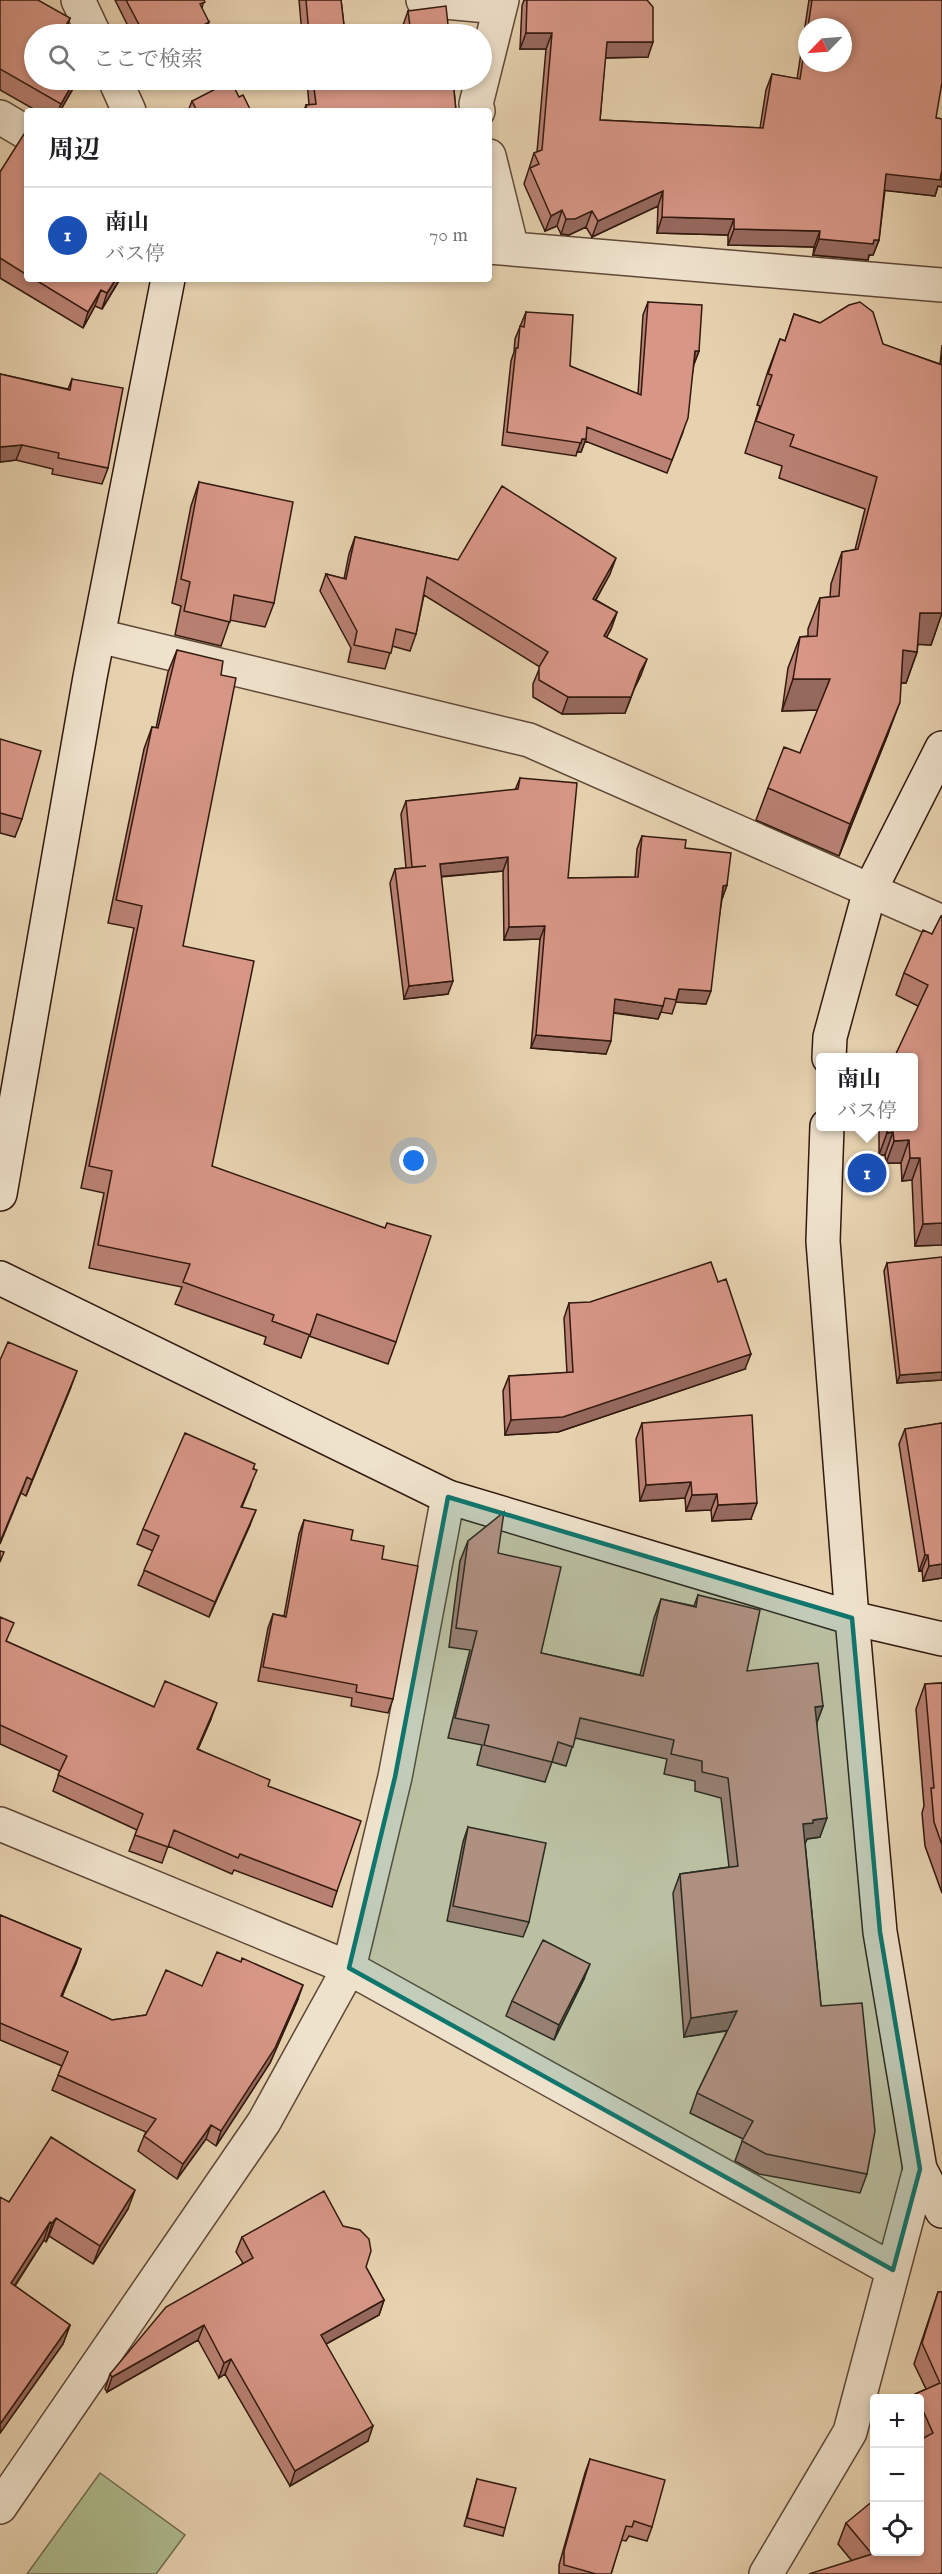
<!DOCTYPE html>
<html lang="ja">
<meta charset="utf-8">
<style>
body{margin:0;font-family:"IM FELL English","Noto Serif JP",serif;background:#f2f2f2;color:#202124}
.controls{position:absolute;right:18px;bottom:18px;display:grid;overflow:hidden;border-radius:6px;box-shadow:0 3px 9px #0003}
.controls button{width:54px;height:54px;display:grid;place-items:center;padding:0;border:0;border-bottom:2px solid #e0e0e0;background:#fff;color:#202124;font:30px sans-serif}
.compass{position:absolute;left:798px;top:18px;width:54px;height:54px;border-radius:50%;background:#fff;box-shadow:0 3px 9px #0003;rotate:245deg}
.you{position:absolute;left:414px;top:1161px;width:21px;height:21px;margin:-15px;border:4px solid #fff;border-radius:50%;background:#1a73e8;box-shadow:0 0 0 9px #1a73e833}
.badge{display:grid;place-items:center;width:39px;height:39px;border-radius:50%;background:#d93025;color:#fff;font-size:20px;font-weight:700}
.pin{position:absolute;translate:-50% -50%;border:3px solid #fff;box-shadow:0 2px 6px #0006}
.popup{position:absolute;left:816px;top:1053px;width:102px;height:78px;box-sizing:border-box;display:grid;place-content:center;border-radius:6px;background:#fff;filter:drop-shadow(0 2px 4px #0005);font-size:20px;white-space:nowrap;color:#757577}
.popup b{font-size:22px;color:#202124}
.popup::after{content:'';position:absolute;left:50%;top:100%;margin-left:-12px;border:12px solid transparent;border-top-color:#fff}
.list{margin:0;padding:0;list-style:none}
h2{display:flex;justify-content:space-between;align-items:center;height:78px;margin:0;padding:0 24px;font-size:26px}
h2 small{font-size:20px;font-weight:400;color:#757577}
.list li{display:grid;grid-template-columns:39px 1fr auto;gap:18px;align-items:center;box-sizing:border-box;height:96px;padding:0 24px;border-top:2px solid #e0e0e0}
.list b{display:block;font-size:22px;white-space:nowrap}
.list p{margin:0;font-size:20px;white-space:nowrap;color:#757577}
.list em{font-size:20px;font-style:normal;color:#757577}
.icon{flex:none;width:33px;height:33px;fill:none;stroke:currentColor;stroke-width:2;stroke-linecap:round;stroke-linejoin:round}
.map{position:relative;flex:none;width:942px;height:2574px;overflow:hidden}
.search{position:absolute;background:#fff;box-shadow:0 3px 9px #0003;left:24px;top:24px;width:468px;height:66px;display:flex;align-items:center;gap:15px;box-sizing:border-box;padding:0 21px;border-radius:33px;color:#757577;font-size:22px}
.panel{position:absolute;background:#fff;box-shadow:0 3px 9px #0003;left:24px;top:108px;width:468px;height:174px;border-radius:6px}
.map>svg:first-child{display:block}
</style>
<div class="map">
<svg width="942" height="2574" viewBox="0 0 942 2574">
<rect width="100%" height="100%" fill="#e7d2b0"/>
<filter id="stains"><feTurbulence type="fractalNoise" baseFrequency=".00333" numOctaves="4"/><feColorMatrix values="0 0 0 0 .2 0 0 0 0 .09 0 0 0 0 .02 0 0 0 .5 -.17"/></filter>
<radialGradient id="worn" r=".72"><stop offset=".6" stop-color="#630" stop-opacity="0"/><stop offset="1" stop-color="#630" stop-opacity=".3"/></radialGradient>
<path fill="#afbd90" stroke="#706b50" stroke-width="1.5" d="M100 2473 185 2535 156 2574H27Z"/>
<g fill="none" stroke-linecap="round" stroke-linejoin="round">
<defs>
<path id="street" d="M78 0 94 34
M423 0 499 7
M115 80 129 111
M478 111 476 104 502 0
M0 117 27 133
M489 156 512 249
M489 247 942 285
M99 636 529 740 942 922
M0 1824 349 1968 893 2270
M0 2507 264 2122 349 1968 395 1777 448 1497
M766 2574 850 2432 920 2169"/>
<path id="secondary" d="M829 1058 830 1037 870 890 942 748
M827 1126 823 1241 852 1618 880 1932 920 2169 942 2211
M0 1194 90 677 168 279
M0 1278 448 1497 852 1618 942 1639"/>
</defs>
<use href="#street" stroke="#5f4737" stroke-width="36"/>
<use href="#secondary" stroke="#32190f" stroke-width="36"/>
<use href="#street" stroke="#efe2cc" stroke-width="33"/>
<use href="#secondary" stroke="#efe2cc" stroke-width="33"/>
</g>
<path fill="#b98173" stroke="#32190f" stroke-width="1.5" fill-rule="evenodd" d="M0 0 70 18 64 34H34L78 80 60 111H37L0 90Z
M115 0H204L202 8 205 34H132Z
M299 0H341L345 34H302Z
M524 0H647L648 57 605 58 600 120 760 128 766 90 772 74 797 79 809 0H942L936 118 942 119V187L938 186 935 196 885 190 879 240 873 255H869L868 260 813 255 814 247 728 245V235L657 233 658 206 592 237 586 227 569 235 561 234 557 226 545 231 524 184 534 153 537 152 546 49H520L522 6ZM807 27H843L807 63Z
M408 11 449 34H404L403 25Z
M307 80H453L456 111H304L306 105H309Z
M192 101 251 111H188Z
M0 172 27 187V279H120L102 309 95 306 83 328 0 278Z
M648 302 699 351 694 364 683 432 667 473 585 441 581 452H577L576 456 502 445 511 361 514 352 515 339 526 312 570 366 638 394 643 315Z
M794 314 940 364 942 345V613L931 645 918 644 917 652 906 683H901L888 734 839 856 756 820 768 788 800 753 818 710 782 711 788 668 800 637 808 636V629L820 598 830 597 831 584 842 552 855 550 865 509 779 478 782 466 745 453 760 406 757 405 768 371 780 339 785 341Z
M0 374 68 389 72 379 108 468 102 484 52 474 53 469 16 460 0 462Z
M199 482 274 603 265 627 230 620 221 646 175 635 181 606 172 603 191 506Z
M355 537 458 560 610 574 596 600 617 612 611 629 606 638 641 675 635 687 625 713 562 714 533 697V684L540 667 424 595 416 634 410 651 392 646 385 669 348 662 351 648 320 591 326 574 344 579 349 554Z
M177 650 183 946 212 1166 396 1342 388 1364 309 1336 301 1358 264 1344 266 1337 175 1304 182 1287 89 1268 104 1193 81 1188 134 928 108 923 144 749 152 727 156 728 168 672Z
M0 739 22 819 15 837 0 833Z
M520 778 568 878 635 877 637 849 642 836 685 848 727 885 722 899 706 1004 676 1002 672 1014 661 1012 658 1019 613 1013 606 1054 531 1048 540 939 504 940 503 871 441 877 448 994 404 999 390 883 395 869 406 868 401 814 406 801 515 790Z
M942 916V1245L915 1246 912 1180 902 1181 901 1163H886L885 1155H879V1126H914L918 1006 896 995 904 973 932 934Z
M887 1263 942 1380 897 1383 884 1271Z
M569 1303 745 1369 558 1432 505 1435 503 1391 509 1376 567 1373 564 1318Z
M0 1360 71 1387 26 1496 21 1493Z
M642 1423 751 1519 712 1521 711 1510 686 1511 685 1498 640 1501 636 1439Z
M942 1423V1578L923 1581 922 1570 919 1571 899 1444 905 1429Z
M254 1469 251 1485 242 1507 250 1525 209 1617 138 1585 153 1551 137 1544 143 1529Z
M304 1520 351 1540 382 1559 393 1699 388 1713 351 1706 352 1698 258 1681 268 1628 273 1614 284 1616 299 1534Z
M468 1541 498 1553 541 1653 640 1675 654 1618 661 1599 694 1606 698 1595 747 1671 823 1706 817 1722 820 1837 807 1839 805 1842 821 2006 867 2174 860 2193 759 2174 735 2161 743 2139 690 2113 697 2093 727 2031 684 2037 673 1893 680 1874 729 1867 721 1798 695 1791V1781L664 1774 667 1759 575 1738 566 1766 552 1762 545 1782 477 1765 482 1745 448 1738 470 1650 449 1647 460 1561Z
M0 1617 7 1642 154 1707 211 1719 198 1749 268 1786 337 1891 332 1907 234 1870 232 1874 168 1846 162 1863 129 1851 137 1830 53 1791 60 1771 0 1744Z
M942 1683V1893L925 1846 922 1813 924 1806 916 1709 925 1684Z
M468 1827 529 1922 523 1937 447 1921 463 1842Z
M0 1915 81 1949 62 1997 112 2020 146 2015 202 1986 298 1999 270 2063 216 2146 206 2139 177 2179 138 2151 144 2136 146 2132 52 2090 62 2066 0 2040Z
M584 1979 554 2040 506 2016 512 2001Z
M9 2202 128 2209 93 2264 49 2236 46 2242 44 2240 15 2286 70 2325 63 2344 0 2433Z
M242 2237 366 2267 384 2300 379 2315 326 2344 368 2441 290 2486 225 2374 219 2378 198 2340 107 2392 105 2389 110 2374 243 2263 236 2252Z
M938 2292H942V2574L852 2561 838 2544 846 2523 920 2552V2398H913L915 2394 926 2389 914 2364Z
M590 2459 652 2527 647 2541 629 2536 626 2541 621 2540 611 2574H559V2565L585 2473Z
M477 2479 505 2528 503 2536 464 2526Z"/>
<path fill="#96695e" stroke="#32190f" stroke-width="1.5" d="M70 18 64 34H61Z
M209 22 205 34H194L197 29Z
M526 33H552L546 49H520Z
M607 42H653L648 57 601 58Z
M75 80H78L60 111H58L61 104Z
M942 170V187L938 186 935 196 881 190 886 174Z
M663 191 658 206 592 237 598 221Z
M562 210 557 226 545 231 551 216Z
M592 211 586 227 569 235 561 234 566 219Z
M662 217 734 219 728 235 657 233Z
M734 229 820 231 814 247 728 245Z
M819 239 874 240H879L873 255H869L868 260 813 255Z
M116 279H120L102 309 107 293Z
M101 290 95 306 83 328 88 312Z
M695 351H699L694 364Z
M582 439H586L581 452H577Z
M22 445 16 460 0 462V447Z
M616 558 610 574 587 615 593 599Z
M617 612 611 629 598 653 604 636Z
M920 613H942L931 645 908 644Z
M903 650 917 652 906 683 891 682Z
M647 659 641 675 634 689 640 672Z
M793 679H830L819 710 782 711Z
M568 697H631L625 713 562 714Z
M900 702 888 734 839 856 850 824Z
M508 857 503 871 435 877 440 864Z
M727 885 722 899 723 886Z
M545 926 540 939 504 940 509 927Z
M453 981 448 994 404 999 409 986Z
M679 989 711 991 706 1004 676 1002Z
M615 999 663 1006 658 1019 610 1012Z
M536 1035 611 1041 606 1054 531 1048Z
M893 1132 885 1155H879L887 1133Z
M909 1140 901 1163H886L894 1141Z
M910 1158H920L912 1180 902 1181Z
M942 1223V1245L915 1246 923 1224Z
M751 1354 745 1369 558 1432 505 1435 511 1420Z
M77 1371 71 1387 26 1496 32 1480Z
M942 1372V1380L897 1383 900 1375Z
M27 1477 21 1493 0 1544V1542Z
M691 1482 685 1498 640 1501 646 1485Z
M717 1494 711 1510 686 1511 692 1495Z
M757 1503 751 1519 712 1521 718 1505Z
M256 1510 250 1525 209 1617 215 1602Z
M925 1555H928L922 1570 919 1571Z
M942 1564V1578L923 1581 929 1566Z
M217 1703 211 1719 191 1765 197 1749Z
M823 1706 816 1725 815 1707Z
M827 1818 820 1837 807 1839 806 1842 796 1843 803 1824 813 1820Z
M81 1949 76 1964 55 2011 61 1996Z
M590 1964 584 1979 554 2040 559 2025Z
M303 1985 298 1999 270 2063 216 2146 221 2131Z
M737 2011 730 2030 684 2037 691 2018Z
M211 2125 206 2139 177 2179 183 2164Z
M135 2190 128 2209 93 2264 100 2246Z
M56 2218 49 2236 46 2242 52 2223Z
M50 2222 44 2240 4 2302 11 2283Z
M384 2300 379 2315 315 2350 321 2335Z
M70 2325 63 2344 0 2433V2424Z
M204 2325 198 2340 107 2392 112 2377Z
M231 2359 225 2374 219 2378 224 2363Z
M373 2426 368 2441 290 2486 295 2471Z"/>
<path fill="#d79686" stroke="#32190f" stroke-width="1.5" d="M0 0H38L70 18 61 34H34V80H75L61 104 0 69Z
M126 0H204L205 2 200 4 209 22 197 29 199 32 195 34H144Z
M306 0H341L345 34H309Z
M527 0H647L653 7V42H607L600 120 763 128 772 74 800 79 807 33V63H843V27H808L812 0H942V82L936 118 942 119V170L940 180 886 174 879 240H874L873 244 819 239 820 231 734 229V219L662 217 663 191 598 221 592 211 575 219H566L562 210 551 216 530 168 539 164 534 153 542 150 552 33H526Z
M446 6 449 34H411L408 11Z
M313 80H453L456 111H307L306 105 316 104Z
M231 81 239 97 243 95 251 111H197L192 101Z
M24 134H27V179L25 186 27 187V275L0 258V172Z
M34 279H116L107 293 101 290 88 312Z
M648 302 702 305 699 351H695L688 418 672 460 587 427 586 439H582L581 443 507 432 516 348H518L520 326 524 327 526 312 573 315 570 366 641 395Z
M860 302 873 312 883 344 942 365V613H920L917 652 903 650 900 702 850 824 768 788 784 747 800 753 830 679H793L800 637 817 636 820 598 839 596 842 552 858 549 877 477 790 446 794 435 756 421 772 375 768 374 780 339 785 341 794 314 820 323 849 305Z
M0 374 70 390 72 379 123 388 108 468 58 458 59 453 22 445 0 447Z
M199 482 293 502 274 603 234 595 230 622 184 611 190 582 181 579Z
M502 486 616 558 593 599 617 612 604 636 647 659 640 672 631 697H568L539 680V667L548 652 427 577 416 634 396 629 391 653 354 645 357 631 326 574 346 579 355 537 458 560Z
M177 650 223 661 221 675 236 678 183 946 254 961 212 1166 385 1228 387 1223 431 1236 396 1342 317 1314 310 1335 272 1321 274 1315 183 1282 190 1264 98 1245 112 1171 89 1166 142 906 116 900 152 727 158 728Z
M0 739 41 751 22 819 0 813Z
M520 778 577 783 568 878 638 877 642 836 686 840 685 848 731 853 727 885 723 886 711 991 679 989 676 1000 665 998 663 1006 615 999 611 1041 536 1035 545 926 509 927 508 857 440 864 453 981 409 986 395 869 426 866 412 867 406 801 518 789Z
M941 916H942V1223L923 1224 920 1158H910L909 1140 894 1141 893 1132 887 1133V1126H914V1058H894L928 985 904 973 923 930 932 934Z
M942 1257V1372L900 1375 887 1263Z
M711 1262 718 1282 726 1279 751 1354 563 1417 511 1420 509 1376 573 1372 569 1303 590 1302Z
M8 1342 77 1371 32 1480 27 1477 0 1542V1360Z
M752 1415 757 1503 718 1505 717 1494 692 1495 691 1482 646 1485 642 1423Z
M942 1423V1564L929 1566 928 1555H925L905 1429Z
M185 1433 255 1464 253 1469 257 1470 241 1507 256 1510 215 1602 144 1570 159 1536 143 1529Z
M504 1512 498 1553 561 1567 541 1653 643 1676 661 1599 696 1607 698 1595 760 1610 747 1671 818 1663 823 1706 815 1707 827 1818 813 1820V1823L803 1824 821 2006 862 2003 875 2131 867 2174 766 2154 742 2141 753 2121 697 2093 737 2011 691 2018 680 1874 738 1866 728 1778 702 1772V1761L671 1754 674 1740 580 1718 573 1747 558 1742 552 1762 484 1745 489 1725 455 1718 477 1631 456 1628 468 1541Z
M304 1520 353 1530 351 1540 384 1546 382 1559 418 1566 393 1699 356 1692 357 1685 263 1667 273 1614 286 1617Z
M0 1551 4 1552 0 1562Z
M0 1617 14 1623 6 1641 154 1707 165 1681 217 1703 197 1749 270 1780 268 1786 361 1821 337 1891 240 1854 238 1858 174 1830 168 1847 135 1835 143 1814 58 1775 67 1756 0 1725Z
M942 1683V1845L934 1822 931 1788H934L925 1684Z
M468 1827 546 1843 529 1922 453 1906Z
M0 1915 81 1949 61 1996 112 2020 146 2015 166 1970 202 1986 217 1952 241 1962 242 1958 303 1985 275 2048 221 2131 211 2125 183 2164 144 2136 156 2119 58 2075 68 2052 0 2023Z
M543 1940 590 1964 559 2025 512 2001Z
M51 2137 135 2190 100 2246 56 2218 52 2223 50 2222 11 2283 70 2325 0 2424V2197L9 2202Z
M324 2191 343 2226 360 2230 369 2239 371 2251 366 2267 384 2300 321 2335 373 2426 295 2471 231 2359 224 2363 204 2325 112 2377 110 2374 166 2307 253 2258 242 2237Z
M938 2292H942V2572L940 2574H809L872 2554 846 2523 874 2500V2552H920V2463L922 2461 920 2455V2440L933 2433 920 2404V2398H917L915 2394 940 2383 922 2343Z
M590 2459 665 2480 652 2527 634 2521 632 2527 626 2526 611 2574H596L564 2565V2551Z
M477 2479 516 2488 505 2528 467 2518Z"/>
<path fill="#0f766e" fill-opacity="0.2" stroke="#0f766e" stroke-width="4.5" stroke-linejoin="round" d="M448 1497 852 1618 880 1932 920 2169 893 2270 349 1968 395 1777Z"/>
<rect width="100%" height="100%" filter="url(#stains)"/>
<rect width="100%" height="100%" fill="url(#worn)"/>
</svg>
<div class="controls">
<button>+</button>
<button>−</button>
<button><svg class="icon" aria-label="locate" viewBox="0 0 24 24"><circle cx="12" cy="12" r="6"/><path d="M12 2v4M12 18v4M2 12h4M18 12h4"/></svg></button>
</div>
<svg class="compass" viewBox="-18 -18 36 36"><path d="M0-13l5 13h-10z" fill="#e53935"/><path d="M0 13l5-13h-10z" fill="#757577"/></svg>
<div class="you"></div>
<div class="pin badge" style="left:867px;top:1173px;background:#1a4fb4">1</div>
<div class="popup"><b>南山</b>バス停</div>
<div class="search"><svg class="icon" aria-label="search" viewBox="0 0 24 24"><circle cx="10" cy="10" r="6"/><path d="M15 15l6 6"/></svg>ここで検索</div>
<section class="panel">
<h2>周辺<small></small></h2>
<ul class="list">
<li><span class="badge" style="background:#1a4fb4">1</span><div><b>南山</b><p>バス停</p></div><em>70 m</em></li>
</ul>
</section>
</div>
